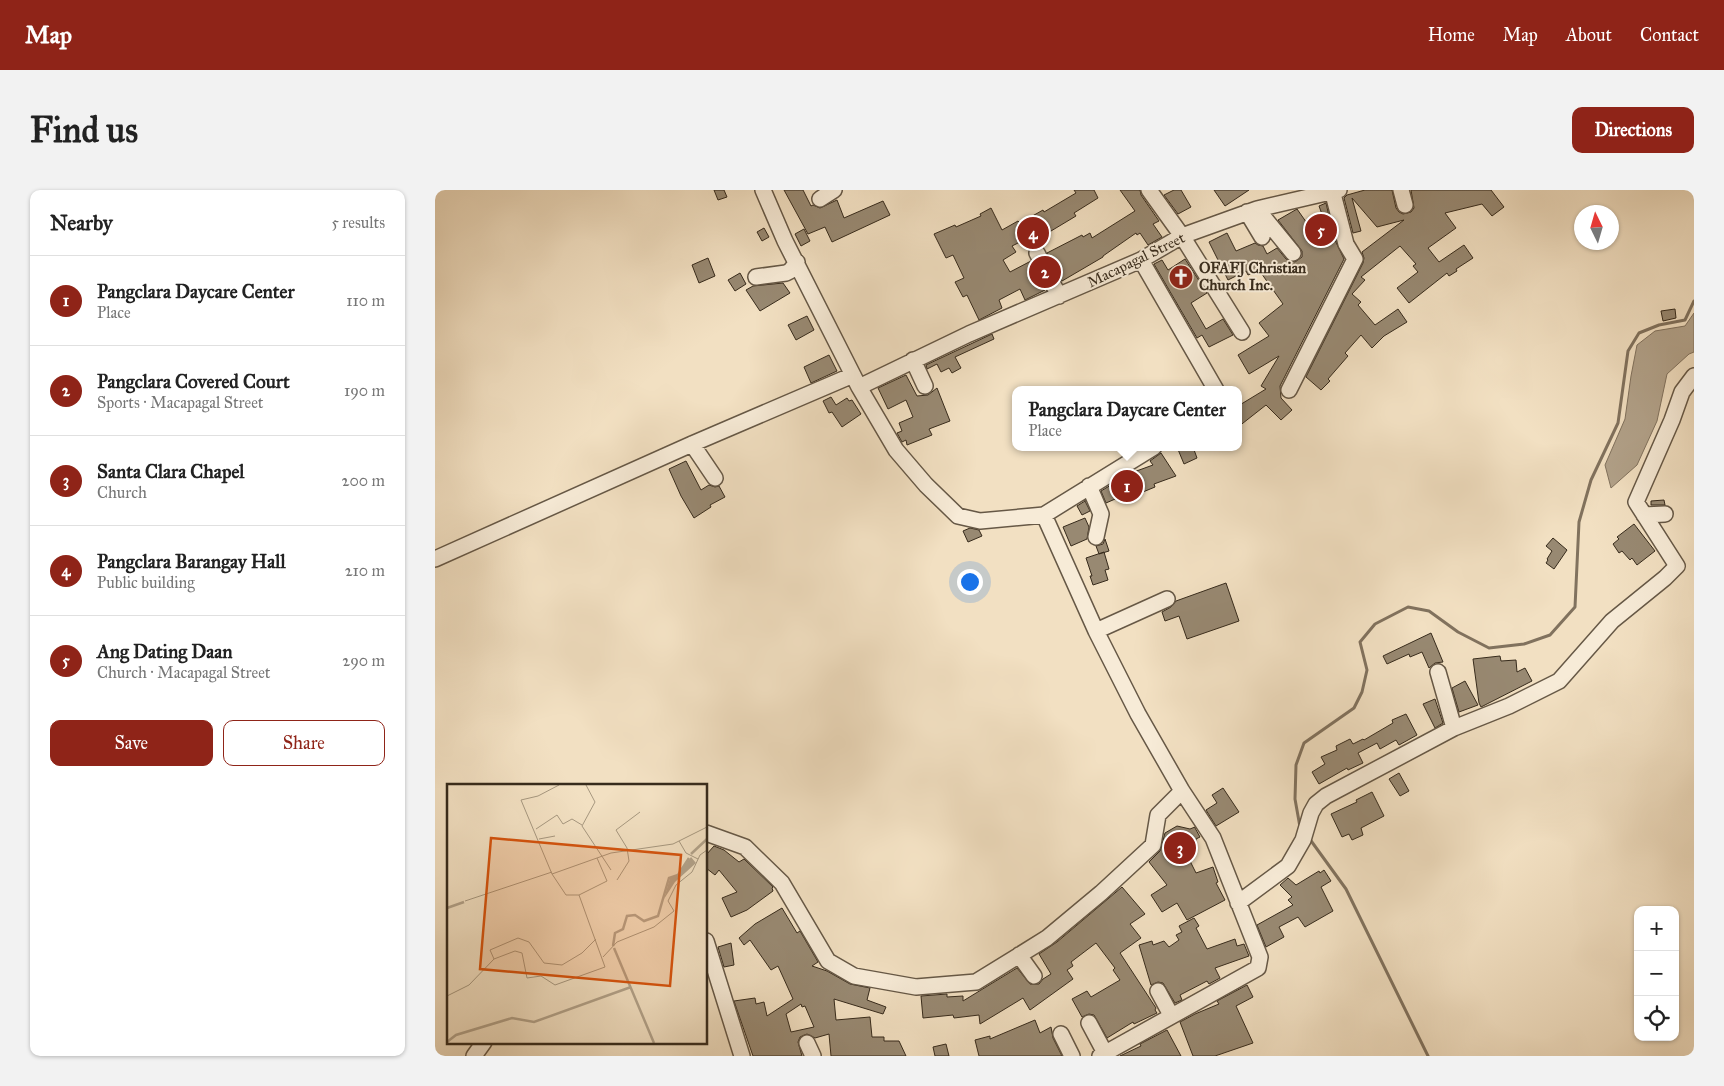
<!DOCTYPE html>
<meta charset="utf-8">
<style>
body{margin:0;font-family:"IM FELL Great Primer",serif;background:#f2f2f2;color:#222}
.controls{position:absolute;right:15px;bottom:15px;display:grid;overflow:hidden;border-radius:10px;box-shadow:0 1px 4px #0004}
.controls button{width:45px;height:45px;display:grid;place-items:center;padding:0;border:0;border-bottom:1px solid #e0e0e0;background:#fff;color:#222;font:25px sans-serif}
.compass{position:absolute;left:1139px;top:15px;width:45px;height:45px;border-radius:50%;background:#fff;box-shadow:0 1px 4px #0004;rotate:355deg}
.you{position:absolute;left:534px;top:391px;width:18px;height:18px;margin:-12px;border:4px solid #fff;border-radius:50%;background:#1a73e8;box-shadow:0 0 0 8px #1a73e833}
.badge{display:grid;place-items:center;width:32px;height:32px;border-radius:50%;background:#8f2418;color:#fff;font-size:16px;font-weight:700}
.pin{position:absolute;translate:-50% -50%;border:2px solid #fff;box-shadow:0 1px 5px #0006}
.popup{position:absolute;left:577px;top:196px;width:230px;height:65px;box-sizing:border-box;display:grid;place-content:center;border-radius:10px;background:#fff;filter:drop-shadow(0 1px 4px #0005);font-size:16px;white-space:nowrap;color:#767676}
.popup b{font-size:19px;color:#222}
.popup::after{content:'';position:absolute;left:50%;top:100%;margin-left:-10px;border:10px solid transparent;border-top-color:#fff}
.list{margin:0;padding:0;list-style:none}
h2{display:flex;justify-content:space-between;align-items:center;height:65px;margin:0;padding:0 20px;font-size:21px}
h2 small{font-size:16px;font-weight:400;color:#767676}
.list li{display:grid;grid-template-columns:32px 1fr auto;gap:15px;align-items:center;box-sizing:border-box;height:90px;padding:0 20px;border-top:1px solid #e0e0e0}
.list b{display:block;font-size:19px;white-space:nowrap}
.list p{margin:0;font-size:16px;white-space:nowrap;color:#767676}
.list em{font-size:16px;font-style:normal;color:#767676}
.actions{display:flex;gap:10px;padding:15px 20px}
.actions a{flex:1;padding:11px 0;border:1px solid #8f2418;border-radius:10px;text-align:center;font-size:18px;color:#8f2418}
.actions .main{background:#8f2418;color:#fff}
.icon{flex:none;width:28px;height:28px;fill:none;stroke:currentColor;stroke-width:2;stroke-linecap:round;stroke-linejoin:round}
.map{position:relative;flex:none;width:1259px;height:866px;overflow:hidden;border-radius:10px}
header{display:flex;align-items:center;gap:30px;box-sizing:border-box;height:70px;padding:0 25px;background:#8f2418;color:#fff}
header strong{font-size:24px}
nav{display:flex;gap:28px;margin-inline-start:auto;font-size:18px}
.intro{display:flex;align-items:center;justify-content:space-between;box-sizing:border-box;height:120px;padding:0 30px}
h1{margin:0;font-size:35px}
.button{padding:12px 22px;border-radius:10px;background:#8f2418;color:#fff;font-size:18px;font-weight:700}
main{display:flex;gap:30px;padding:0 30px}
aside{flex:1;background:#fff;border-radius:10px;box-shadow:0 1px 4px #0004}
.map>svg:first-child{display:block}
</style>
<header>
<strong>Map</strong>
<nav><a>Home</a><a>Map</a><a>About</a><a>Contact</a></nav>
</header>
<div class="intro"><h1>Find us</h1><a class="button">Directions</a></div>
<main>
<aside>
<h2>Nearby<small>5 results</small></h2>
<ul class="list">
<li><span class="badge">1</span><div><b>Pangclara Daycare Center</b><p>Place</p></div><em>110 m</em></li>
<li><span class="badge">2</span><div><b>Pangclara Covered Court</b><p>Sports · Macapagal Street</p></div><em>190 m</em></li>
<li><span class="badge">3</span><div><b>Santa Clara Chapel</b><p>Church</p></div><em>200 m</em></li>
<li><span class="badge">4</span><div><b>Pangclara Barangay Hall</b><p>Public building</p></div><em>210 m</em></li>
<li><span class="badge">5</span><div><b>Ang Dating Daan</b><p>Church · Macapagal Street</p></div><em>290 m</em></li>
</ul>
<div class="actions"><a class="main">Save</a><a>Share</a></div>
</aside>
<div class="map">
<svg width="1259" height="866" viewBox="0 0 1259 866">
<rect width="100%" height="100%" fill="#f2e0c2"/>
<filter id="stains"><feTurbulence type="fractalNoise" baseFrequency=".004" numOctaves="4"/><feColorMatrix values="0 0 0 0 .2 0 0 0 0 .09 0 0 0 0 .02 0 0 0 .5 -.17"/></filter>
<radialGradient id="worn" r=".72"><stop offset=".6" stop-color="#630" stop-opacity="0"/><stop offset="1" stop-color="#630" stop-opacity=".3"/></radialGradient>
<path fill="#b2a28a" stroke="#81725e" d="M1259 123V162L1254 164 1232 184 1222 231 1202 275 1176 298 1170 275 1190 229 1196 186 1202 155 1220 141 1250 136Z"/>
<g fill="none" stroke-linecap="round" stroke-linejoin="round">
<path stroke="#81725e" stroke-width="3" d="M865 637 860 609 861 575 869 553 919 518 927 502 932 480 925 452 940 434 973 417 994 421 1023 442 1054 458 1089 454 1115 445 1140 417 1144 332 1156 290 1183 233 1193 161 1204 143 1224 135 1250 130 1259 111
M874 648 911 699 993 866"/>
</g>
<path fill="#988972" stroke="#372b1c" fill-rule="evenodd" d="M279 0H289L292 7 283 10Z
M349 0H368L376 16 378 15 385 18 402 10 409 28 448 11 455 25 397 52 390 37 373 44Z
M639 0H659L663 8 639 23 641 26 596 53 593 48 577 56 581 62 568 70 575 82 596 71 610 100 590 110 585 99 564 110 567 118 544 130 532 105 528 107 520 92 529 88 518 65 511 68 499 44 520 35 521 37 546 26 545 24 556 18 567 40 583 31 585 33 608 20 609 22 641 3Z
M685 0H705L706 5 724 31 718 34 727 47 713 55 705 43 702 45 701 43 668 66V67L627 91 612 63 647 45 648 47 655 43 657 48 700 21Z
M739 0H746L756 17 743 24 729 5Z
M779 0H814L790 16Z
M930 0H957L961 18 964 22 968 24 976 22 979 18 976 0H1056L1069 17 1057 26 1047 14 1010 23 1021 38 993 58 1004 72 1029 55 1038 68 1021 79 1022 81 1014 86 1012 83 974 113 962 98 983 82 978 76 981 74 965 56 926 87 930 90 917 104 926 112 923 115 940 135 963 119 972 132 949 146 937 158 926 145 910 163 913 166 893 189 895 191 886 200 871 187 928 73 929 68 927 62 969 30 942 37 917 8 926 41 918 43 909 8 912 5Z
M891 13 899 48 909 69 845 196 846 208 857 220 846 230 831 215 803 237V216L831 199 826 196 844 166 814 184 803 165 834 146 824 133 848 114 824 80 813 85 811 81 793 90 774 52 792 43 801 61 820 53 823 55 828 56 832 64 842 58 851 69 860 72 867 67V61L843 30 862 19 874 36 888 27 884 16Z
M329 38 334 47 327 51 322 42Z
M369 39 375 51 366 56 360 44Z
M273 68 280 86 264 93 257 75Z
M750 69 772 103 756 113 771 139 788 129 798 145 774 157 767 145 762 148 719 74 727 70 733 80Z
M305 83 311 94 300 101 293 90Z
M348 93 355 103 325 121 311 100 318 96Z
M1240 119 1241 128 1228 131 1226 121Z
M372 126 379 140 361 150 353 135Z
M557 144 559 149 520 167 526 178 517 183 514 178 506 182 502 174 492 179 491 175Z
M394 165 402 181 376 193 369 177Z
M471 185 482 206 493 205 502 198 515 231 494 239 497 245 472 255 471 250 467 252 462 243 467 241 464 233 478 227 471 210 453 219 443 198Z
M396 207 401 215 412 208 414 211 417 210 426 224 407 237 397 222 394 223 388 211Z
M742 257H758L762 268 749 274Z
M726 263 741 286 719 294 720 297 703 304 688 309 687 306 671 313 666 301 696 283 718 275 715 271Z
M251 271 266 300 274 295 280 297 284 296 290 307 275 315 276 317 259 328 246 306 234 279Z
M1229 310 1230 315H1216V311Z
M650 311 655 321 647 325 642 316Z
M650 328 654 337 652 349 636 356 628 337Z
M1199 334 1220 361 1202 375 1197 368 1195 370 1187 361 1184 363 1178 354 1184 349 1182 347Z
M535 338 544 340 547 346 533 352 528 341Z
M1118 348 1132 360 1119 379 1111 373 1113 370 1112 369 1117 361 1111 356Z
M670 349 674 361 664 364 661 356 668 354Z
M669 362 674 379 670 380 673 390 658 395 655 386H657L651 368Z
M791 393 804 431 752 449 744 426 730 431 727 422 736 417 741 411Z
M996 443 1008 472 1000 473 994 478 987 462 975 467 974 464 952 474 948 466Z
M1065 466 1066 471 1081 470 1082 482 1090 478 1097 491 1046 517 1044 513 1038 469Z
M1030 491 1043 515 1024 522 1017 498Z
M1000 509 1008 533 1000 538 988 514Z
M971 524 982 545 964 555 961 550 945 559 942 553 923 563 928 573 913 580 912 578 884 594 877 582 890 574 886 567 902 560 901 556 915 549 918 554 928 549 929 550 958 533 957 530Z
M964 583 974 601 965 606 954 589Z
M788 598 804 622 781 636 771 620 782 613 777 605Z
M937 602 949 626 926 638 928 645 917 650 914 644 907 647 896 624 922 612 921 610Z
M742 636 755 639 760 637V638L765 647 761 649 760 663 753 667 761 683 778 677 783 692 781 693 790 710 752 730 742 713 727 722 716 705 732 695 714 672 725 661 730 643Z
M279 656 289 660 304 672 309 669 338 697 337 698 338 701 312 720 296 727 287 708 302 702 284 680 280 685 271 678V665Z
M889 680 896 691 886 697 898 721 870 737 863 727 844 737 849 747 831 757 822 735 858 715 853 710 857 707 845 695 853 688 861 695 884 681 885 683Z
M687 697 710 724 695 734 706 748 685 763 721 818 720 820 722 823 699 834 698 832 672 848 659 825 654 824 647 827 637 809 652 801 656 807 685 790 678 780 680 778 661 753 636 772 638 776 632 780 638 789 595 820 588 808 545 834 544 825 519 828 518 825 488 828 486 806 512 804V807L528 806V811L582 778 595 794H604L608 789 616 784 604 764 622 752Z
M347 718 362 743 365 741 383 772 377 776 392 781 415 794 435 798 432 810 451 817 448 824 399 809 401 830 435 827 437 847H449V851H464L471 866H396L394 844 380 848 372 844 365 847 363 852 367 866H318L299 811 320 808 321 814 329 812 332 826 358 809 343 776 336 780 315 750 309 755 304 748 320 734ZM366 814 367 817 370 816 379 837 356 842 351 824Z
M759 728 764 736 761 738 772 759 800 749 802 756 809 754 814 766 780 778 785 788 774 794 772 791 745 805 747 810 740 813 728 793 723 792 716 795 704 755 717 751 718 755 729 751 734 757 744 750 741 745 747 742 744 736Z
M296 753 299 775 289 777 283 757Z
M812 795 818 807 801 816 818 853 780 866H758L745 832 760 824 784 814 782 811Z
M600 830 605 843 616 837 618 848 627 866H544L540 850 555 846V849Z
M732 840 746 866H685L706 856 705 854Z
M511 854 514 866H500L498 857Z"/>
<g fill="none" stroke-linecap="round" stroke-linejoin="round">
<defs>
<path id="minor" d="M328 0 350 51 424 197 461 260 491 295 523 326 545 331 609 325 719 257
M714 0 747 46 807 142
M966 0 970 15
M385 9 399 0
M822 19 858 63
M812 22 827 47
M602 63 624 106
M706 70 781 200
M321 87 351 83 355 81 362 72
M478 170 490 196
M424 197 534 144 706 70 747 46 822 19 904 0
M854 200 920 69 911 54 897 0
M257 254 280 288
M654 296 666 324 661 347
M609 325 661 441 703 524 747 601 778 648 825 767 823 778 665 866
M1209 325 1230 324
M0 369 257 254 418 185
M661 441 732 409
M1003 482 1019 538
M271 643 310 657 347 693 393 771 419 786 481 797 541 792 612 748 666 703 718 655 723 625 747 601
M803 713 853 676 868 650 876 623 881 614 891 606 1019 538 1074 516 1124 491 1177 431 1230 388 1242 376 1201 312 1237 230 1247 202 1259 186
M271 751 307 866
M584 765 599 786
M723 801 736 825
M654 833 670 863
M626 844 637 866
M372 853 378 866
M39 866 49 852"/>
</defs>
<use href="#minor" stroke="#665846" stroke-width="18"/>
<use href="#minor" stroke="#f7ebd7" stroke-width="15"/>
</g>
<defs>
<symbol id="church-disc" viewBox="-11 -11 22 22"><circle r="9.5" fill="#8f2418" stroke="#f7ebd7"/><path d="M-1.2-6h2.4v3.5h3.3v2.4h-3.3V6h-2.4V-.1h-3.3v-2.4h3.3Z" fill="#fff"/></symbol>
</defs>
<g fill-rule="evenodd">
<use href="#church-disc" x="732" y="73" width="28" height="28"/>
</g>
<g text-anchor="middle" dominant-baseline="central" stroke-width="4" stroke-linejoin="round" paint-order="stroke">
<g font-size="15" fill="#372b1c" stroke="#f7ebd7">
<text transform="translate(701 70) rotate(-26)">Macapagal Street</text>
</g>
<g font-size="15" font-weight="bold" fill="#372b1c" stroke="#f7ebd7" text-anchor="start">
<text x="764" y="78">OFAFJ Christian<tspan x="764" dy="17">Church Inc.</tspan></text>
</g>
</g>
<g transform="translate(12 594)">
<rect width="260" height="260" fill="#f2e0c2"/>
<path d="M244 73 249 79 228 98 217 115 223 94 231 91Z" fill="#b2a28a"/>
<path fill="none" stroke="#b2a28a" stroke-width="2.5" d="M244 70 260 55M0 124 17 118M166 162 168 149 176 145 180 132 188 131 197 137 211 132 222 94 231 91 242 74M167 164 207 259M0 258 9 251 65 234 87 238 184 203"/>
<path fill="none" stroke="#a79880" stroke-width="1" d="M112 1 91 12 74 16 105 90 119 111H132L160 97 150 74M139 1 148 18 135 42 164 86M89 45 110 31 116 40 125 35 135 41M92 55 108 52M232 57 239 69 251 75M105 90 164 69 226 60 260 43M170 96 182 77 180 64 169 46 193 28M18 117 105 88M156 173 170 158 207 143 227 127 221 117 229 101 245 88 253 71 260 66M47 175 43 166 71 154 82 158 97 179 115 181 135 169 149 155M0 212 22 201 47 175 68 167 75 169 80 194 94 192 108 201 158 183 132 111"/>
<path fill="#d6540e" fill-opacity="0.15" stroke="#d6540e" stroke-width="2.5" d="M44 54 234 71 223 202 33 185Z"/>
<rect width="260" height="260" fill="none" stroke="#372b1c" stroke-width="2.5"/>
</g>
<rect width="100%" height="100%" filter="url(#stains)"/>
<rect width="100%" height="100%" fill="url(#worn)"/>
</svg>
<div class="controls">
<button>+</button>
<button>−</button>
<button><svg class="icon" aria-label="locate" viewBox="0 0 24 24"><circle cx="12" cy="12" r="6"/><path d="M12 2v4M12 18v4M2 12h4M18 12h4"/></svg></button>
</div>
<svg class="compass" viewBox="-18 -18 36 36"><path d="M0-13l5 13h-10z" fill="#e53935"/><path d="M0 13l5-13h-10z" fill="#767676"/></svg>
<div class="you"></div>
<div class="pin badge" style="left:692px;top:296px">1</div>
<div class="popup"><b>Pangclara Daycare Center</b>Place</div>
<div class="pin badge" style="left:610px;top:82px">2</div>
<div class="pin badge" style="left:745px;top:658px">3</div>
<div class="pin badge" style="left:598px;top:43px">4</div>
<div class="pin badge" style="left:886px;top:40px">5</div>
</div>
</main>
